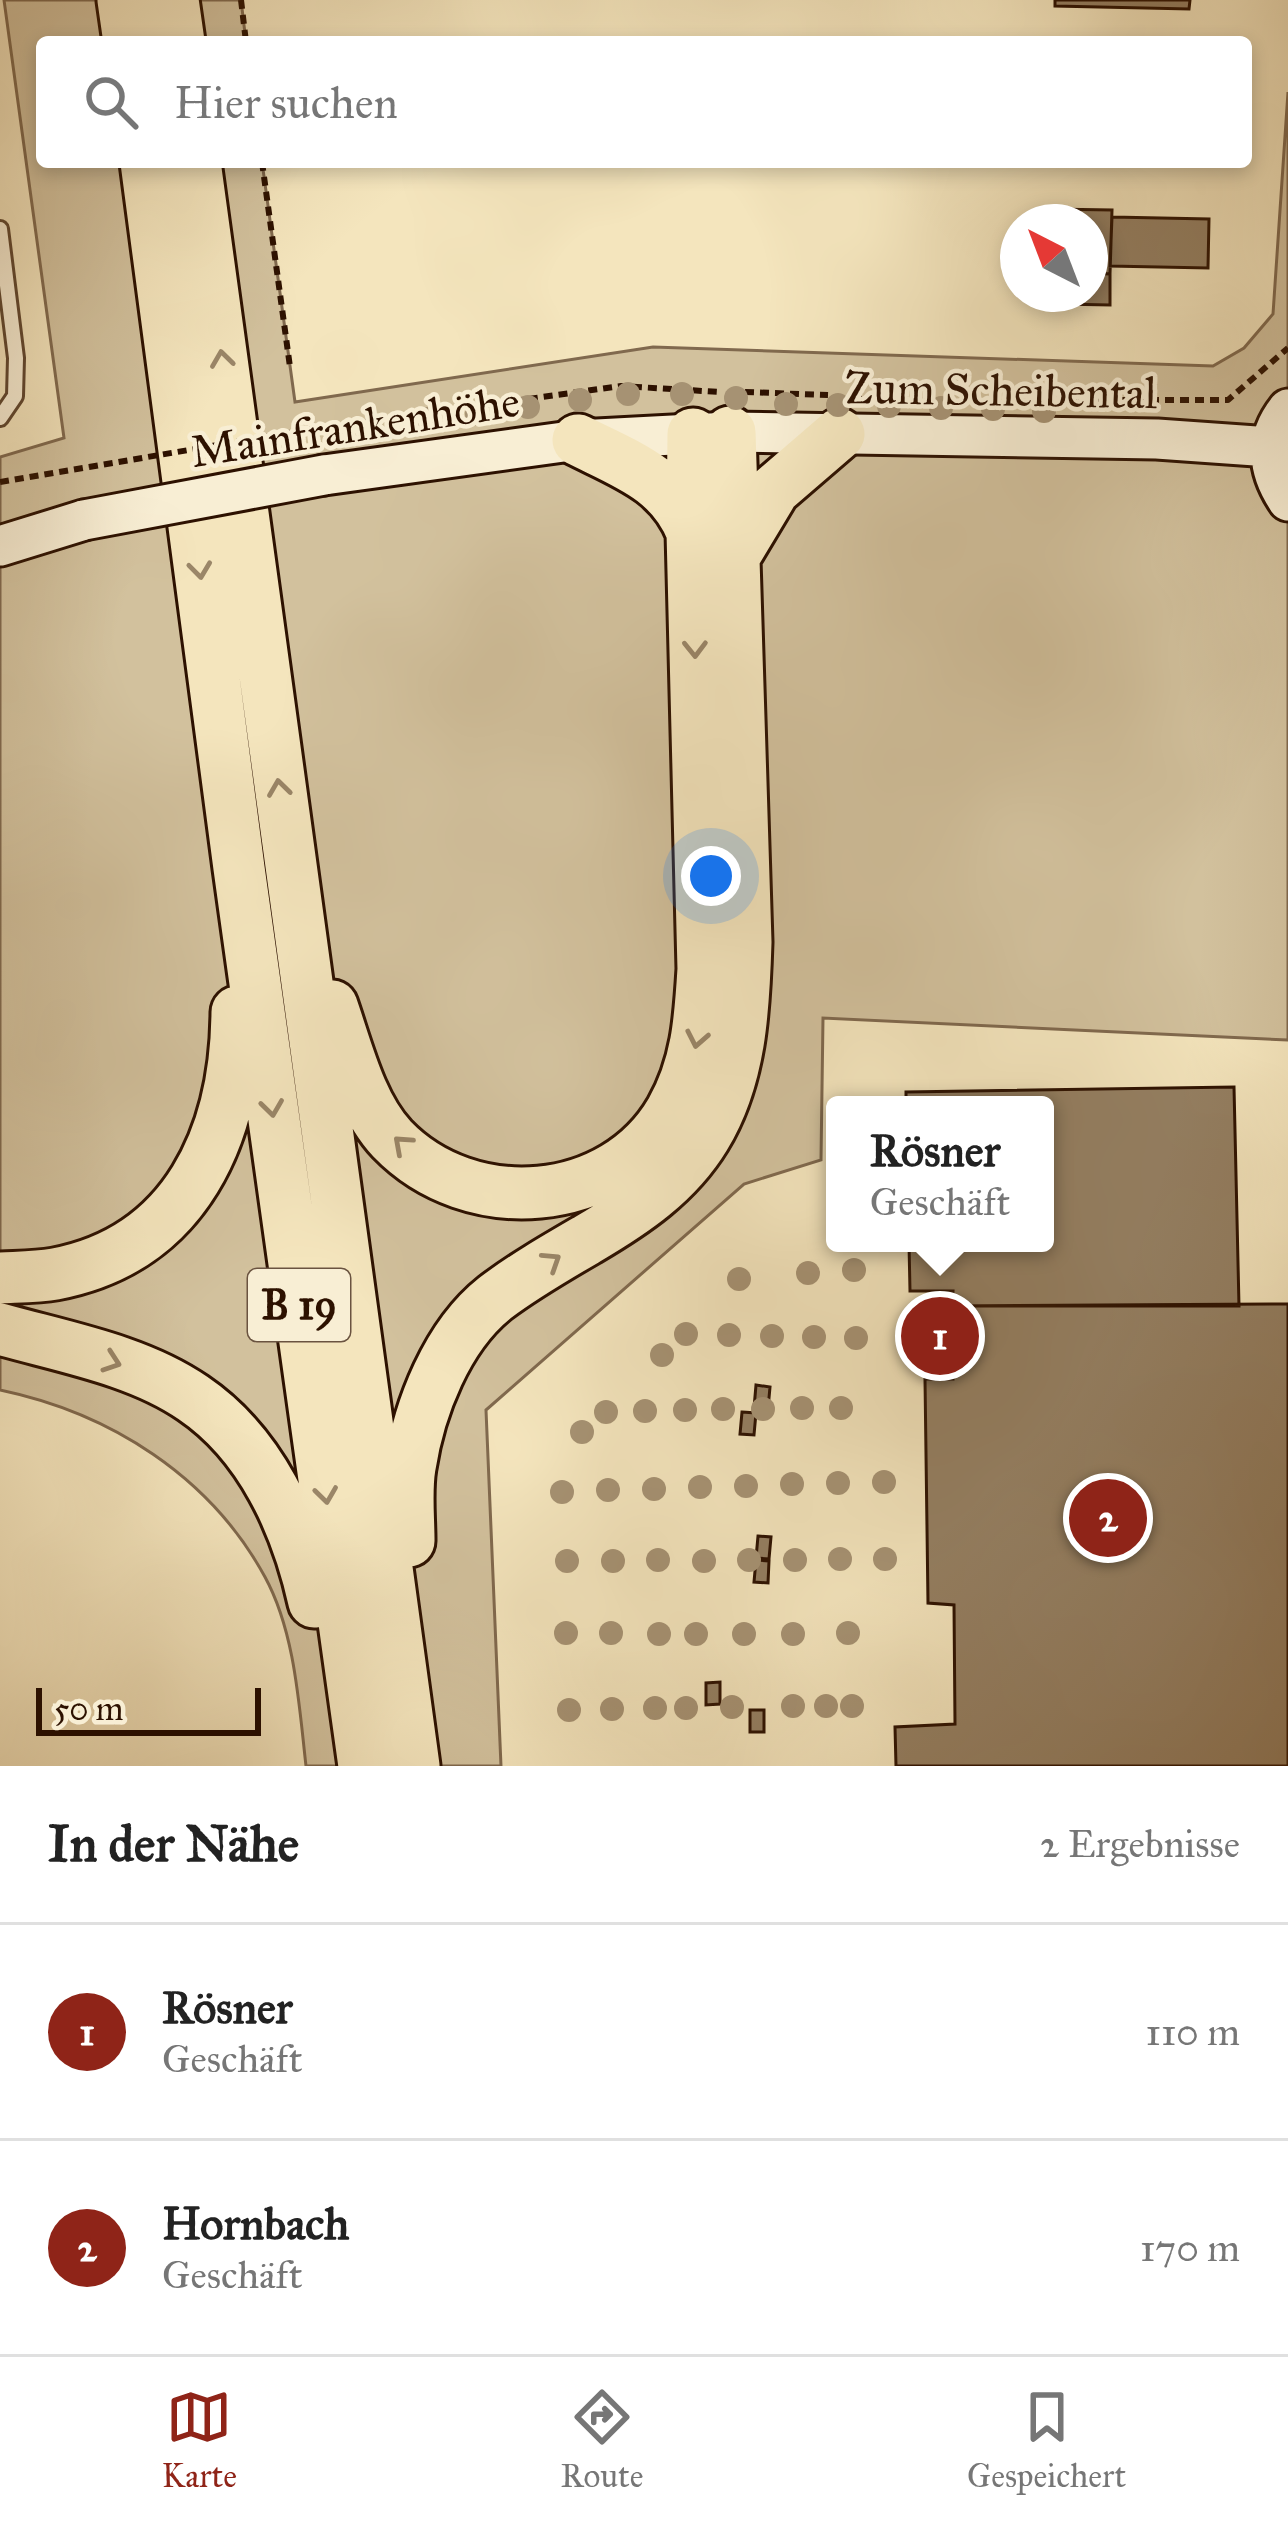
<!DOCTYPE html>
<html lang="de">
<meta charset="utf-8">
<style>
body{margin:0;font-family:"IM FELL Great Primer",serif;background:#f2f2f2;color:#222}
.compass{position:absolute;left:1000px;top:204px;width:108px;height:108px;border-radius:50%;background:#fff;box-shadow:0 6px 18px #0003;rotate:318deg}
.scale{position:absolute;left:36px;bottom:30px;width:225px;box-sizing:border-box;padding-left:12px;border:6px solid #2d1100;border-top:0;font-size:33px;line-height:42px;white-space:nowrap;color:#2d1100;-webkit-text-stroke:9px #f8eed4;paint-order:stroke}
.you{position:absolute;left:711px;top:876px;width:42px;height:42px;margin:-30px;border:9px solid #fff;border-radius:50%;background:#1a73e8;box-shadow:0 0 0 18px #1a73e833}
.badge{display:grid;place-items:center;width:78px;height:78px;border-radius:50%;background:#8f2418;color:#fff;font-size:39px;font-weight:700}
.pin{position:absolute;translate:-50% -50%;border:6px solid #fff;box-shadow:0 3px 12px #0006}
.popup{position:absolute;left:826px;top:1096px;width:228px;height:156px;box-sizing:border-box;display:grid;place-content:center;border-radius:12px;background:#fff;filter:drop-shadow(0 3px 9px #0005);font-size:39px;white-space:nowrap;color:#767676}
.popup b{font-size:45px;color:#222}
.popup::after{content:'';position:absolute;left:50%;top:100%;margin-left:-24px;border:24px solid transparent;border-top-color:#fff}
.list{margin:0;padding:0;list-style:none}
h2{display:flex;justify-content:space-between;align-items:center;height:156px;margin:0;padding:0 48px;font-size:51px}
h2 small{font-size:39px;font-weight:400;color:#767676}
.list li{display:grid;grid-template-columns:78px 1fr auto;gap:36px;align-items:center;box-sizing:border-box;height:216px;padding:0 48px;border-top:3px solid #e0e0e0}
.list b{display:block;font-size:45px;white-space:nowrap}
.list p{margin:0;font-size:39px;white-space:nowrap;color:#767676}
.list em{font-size:39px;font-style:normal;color:#767676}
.icon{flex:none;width:66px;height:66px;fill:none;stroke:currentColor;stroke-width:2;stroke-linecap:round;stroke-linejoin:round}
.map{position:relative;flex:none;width:1288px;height:1766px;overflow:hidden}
.search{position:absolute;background:#fff;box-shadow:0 6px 18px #0003;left:36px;right:36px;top:36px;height:132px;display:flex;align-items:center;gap:30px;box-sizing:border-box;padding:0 42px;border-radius:12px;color:#767676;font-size:45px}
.sheet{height:588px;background:#fff}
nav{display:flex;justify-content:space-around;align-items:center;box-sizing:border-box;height:168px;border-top:3px solid #e0e0e0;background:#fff;font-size:33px;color:#767676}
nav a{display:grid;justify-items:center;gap:6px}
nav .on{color:#8f2418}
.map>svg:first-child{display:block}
</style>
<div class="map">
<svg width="1288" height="1766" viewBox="0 0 1288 1766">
<rect width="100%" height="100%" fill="#f4e5bd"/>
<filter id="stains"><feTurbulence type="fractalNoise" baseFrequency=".00167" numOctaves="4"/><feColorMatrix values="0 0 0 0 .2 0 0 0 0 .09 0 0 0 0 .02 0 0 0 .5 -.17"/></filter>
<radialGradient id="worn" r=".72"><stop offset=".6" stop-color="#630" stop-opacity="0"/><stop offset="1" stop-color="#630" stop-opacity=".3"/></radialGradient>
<path fill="#d2c19d" stroke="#80694e" stroke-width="3" d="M4 0H241L246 42H42V162H262L295 402 653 347 1213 366 1244 348 1273 314 1288 92V1040L823 1018 821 1160 744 1184 486 1410 501 1766H306C299 1705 295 1632 265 1577 210 1476 110 1413 0 1390V457L64 438Z"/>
<path fill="#947f62" stroke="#2d1100" stroke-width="3" d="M1055 0H1190L1189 9 1055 6Z
M1049 209 1112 210 1110 274 1090 273V222H1048Z
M1112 217 1209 219 1208 268 1110 266Z
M1090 273 1110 274V305L1060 304V294H1090Z
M1234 1087 1239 1306H952L953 1291H910L909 1243H1045V1105H906V1092Z
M1281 1304H1288V1766H896L895 1727 955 1724 954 1605 928 1603 925 1379H953L952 1306Z
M950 1311 952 1371 940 1370 929 1359V1313Z
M756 1385 770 1387 768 1409 754 1408Z
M742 1412 756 1413 754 1435 740 1434Z
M758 1536 771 1537 769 1559 756 1558Z
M756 1560 769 1561 768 1583 754 1582Z
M720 1682V1704L706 1705V1683Z
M750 1710H764V1732H750Z"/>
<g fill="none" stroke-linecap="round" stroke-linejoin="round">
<defs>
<path id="lane" d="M0 229 16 358 15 396 0 418"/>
<path id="secondary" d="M1288 409C1264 439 1267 470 1288 501
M324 475 578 440 730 432 1157 439 1270 447
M0 546 84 520"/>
<path id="highway" d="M123 0 129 42
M173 0 179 42
M146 162 239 868 364 1766
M195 162 414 1766
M578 440C626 464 671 479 692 532
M735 555 774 490 839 434
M332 1006C347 1049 360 1105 392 1139 470 1220 614 1209 671 1111 697 1066 700 1020 703 969L692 532 693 434
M0 1278C18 1277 37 1277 55 1274 187 1249 236 1134 237 1012
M0 1329C64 1347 138 1360 193 1398 261 1444 297 1525 314 1602
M409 1541C409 1517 406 1491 410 1467 419 1408 447 1336 495 1298 524 1276 557 1257 588 1239 634 1212 677 1183 705 1137 741 1078 744 1009 746 942L730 432"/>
</defs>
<use href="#lane" stroke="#5f462f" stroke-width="20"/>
<use href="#secondary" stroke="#2d1100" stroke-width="45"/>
<use href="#highway" stroke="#2d1100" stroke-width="57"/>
<path stroke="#2d1100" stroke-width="6" stroke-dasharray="9 6" stroke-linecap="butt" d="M241 0 246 42
M262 162 290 367
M745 392 828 395
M853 396 917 398
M1075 400H1228L1288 348
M306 430 621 386 720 392
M0 482 89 467"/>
<use href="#lane" stroke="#f8eed4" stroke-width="14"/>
<use href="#secondary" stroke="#f8eed4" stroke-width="39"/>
<use href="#highway" stroke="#f4e5bd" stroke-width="51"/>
<defs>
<path id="secondary-bridge" d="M84 520 324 475"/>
</defs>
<use href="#secondary-bridge" stroke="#2d1100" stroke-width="45" stroke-linecap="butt"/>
<path stroke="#2d1100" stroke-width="6" stroke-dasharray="9 6" stroke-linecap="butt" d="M89 467 306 430"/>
<use href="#secondary-bridge" stroke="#f8eed4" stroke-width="39"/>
</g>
<g fill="#a69273">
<circle cx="628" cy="394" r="12"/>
<circle cx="682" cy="394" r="12"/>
<circle cx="736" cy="398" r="12"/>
<circle cx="580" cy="400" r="12"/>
<circle cx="786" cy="404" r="12"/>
<circle cx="838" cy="405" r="12"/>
<circle cx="889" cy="406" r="12"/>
<circle cx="528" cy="407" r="12"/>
<circle cx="941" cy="408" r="12"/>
<circle cx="993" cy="409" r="12"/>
<circle cx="1044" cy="411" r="12"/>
<circle cx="477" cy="414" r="12"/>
<circle cx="427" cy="419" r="12"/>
<circle cx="372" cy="430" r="12"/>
<circle cx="854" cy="1270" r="12"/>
<circle cx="808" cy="1273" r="12"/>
<circle cx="739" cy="1279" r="12"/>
<circle cx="686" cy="1334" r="12"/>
<circle cx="729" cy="1335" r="12"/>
<circle cx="772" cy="1336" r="12"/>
<circle cx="814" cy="1337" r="12"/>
<circle cx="856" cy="1338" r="12"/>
<circle cx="662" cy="1355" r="12"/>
<circle cx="802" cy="1408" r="12"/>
<circle cx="841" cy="1408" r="12"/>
<circle cx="723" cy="1409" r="12"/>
<circle cx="763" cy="1409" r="12"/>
<circle cx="685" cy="1410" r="12"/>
<circle cx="645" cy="1411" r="12"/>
<circle cx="606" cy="1412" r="12"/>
<circle cx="582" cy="1432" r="12"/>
<circle cx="884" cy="1482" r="12"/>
<circle cx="838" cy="1483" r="12"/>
<circle cx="792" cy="1484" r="12"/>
<circle cx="746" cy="1486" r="12"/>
<circle cx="700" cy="1487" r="12"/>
<circle cx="654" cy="1489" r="12"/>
<circle cx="608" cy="1490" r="12"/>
<circle cx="562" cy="1492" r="12"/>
<circle cx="840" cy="1559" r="12"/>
<circle cx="885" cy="1559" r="12"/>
<circle cx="658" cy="1560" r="12"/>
<circle cx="749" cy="1560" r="12"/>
<circle cx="795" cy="1560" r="12"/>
<circle cx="567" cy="1561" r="12"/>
<circle cx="613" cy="1561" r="12"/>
<circle cx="704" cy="1561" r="12"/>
<circle cx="566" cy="1633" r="12"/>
<circle cx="611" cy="1633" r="12"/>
<circle cx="848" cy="1633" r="12"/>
<circle cx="659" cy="1634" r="12"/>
<circle cx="696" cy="1634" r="12"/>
<circle cx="744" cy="1634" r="12"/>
<circle cx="793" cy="1634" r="12"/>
<circle cx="793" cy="1706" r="12"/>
<circle cx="826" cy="1706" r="12"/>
<circle cx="852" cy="1706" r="12"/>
<circle cx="732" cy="1707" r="12"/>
<circle cx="655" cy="1708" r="12"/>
<circle cx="686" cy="1708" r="12"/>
<circle cx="612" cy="1709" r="12"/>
<circle cx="569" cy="1710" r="12"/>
</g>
<defs><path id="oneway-chevron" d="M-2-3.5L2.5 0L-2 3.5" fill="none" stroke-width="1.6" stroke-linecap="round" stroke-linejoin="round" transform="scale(3)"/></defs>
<g stroke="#9a8668">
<use href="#oneway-chevron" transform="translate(222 359) rotate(-98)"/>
<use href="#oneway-chevron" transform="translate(200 570) rotate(83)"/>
<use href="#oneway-chevron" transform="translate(695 649) rotate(89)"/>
<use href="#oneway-chevron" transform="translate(279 788) rotate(-98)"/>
<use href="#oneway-chevron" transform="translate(697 1039) rotate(101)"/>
<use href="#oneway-chevron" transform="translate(272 1108) rotate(82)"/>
<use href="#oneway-chevron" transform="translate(402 1144) rotate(-138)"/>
<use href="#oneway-chevron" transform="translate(552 1261) rotate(-33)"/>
<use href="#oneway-chevron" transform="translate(112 1362) rotate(19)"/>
<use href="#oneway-chevron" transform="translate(326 1495) rotate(82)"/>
</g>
<g text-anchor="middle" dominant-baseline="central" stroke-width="9" stroke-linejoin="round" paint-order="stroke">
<rect fill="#f8eed4" stroke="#6a5340" stroke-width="3" x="248" y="1269" width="102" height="72" rx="9"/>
<g font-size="42" font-weight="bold" fill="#2d1100">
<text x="299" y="1305">B 19</text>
</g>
<g font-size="45" fill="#2d1100" stroke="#f8eed4">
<text transform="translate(1001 390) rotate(1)">Zum Scheibental</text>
<text transform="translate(355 426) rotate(-9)">Mainfrankenhöhe</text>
</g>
</g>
<rect width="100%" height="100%" filter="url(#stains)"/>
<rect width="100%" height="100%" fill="url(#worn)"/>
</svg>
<svg class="compass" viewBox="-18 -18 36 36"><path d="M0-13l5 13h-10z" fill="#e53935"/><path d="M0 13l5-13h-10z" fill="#767676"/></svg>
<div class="scale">50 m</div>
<div class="you"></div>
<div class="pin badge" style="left:940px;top:1336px">1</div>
<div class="popup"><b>Rösner</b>Geschäft</div>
<div class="pin badge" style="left:1108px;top:1518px">2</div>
<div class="search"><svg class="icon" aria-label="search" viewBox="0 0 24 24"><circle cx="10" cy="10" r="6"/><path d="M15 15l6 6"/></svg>Hier suchen</div>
</div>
<section class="sheet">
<h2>In der Nähe<small>2 Ergebnisse</small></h2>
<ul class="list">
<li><span class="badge">1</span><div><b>Rösner</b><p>Geschäft</p></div><em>110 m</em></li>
<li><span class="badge">2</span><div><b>Hornbach</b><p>Geschäft</p></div><em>170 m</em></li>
</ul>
</section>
<nav>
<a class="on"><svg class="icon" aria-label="map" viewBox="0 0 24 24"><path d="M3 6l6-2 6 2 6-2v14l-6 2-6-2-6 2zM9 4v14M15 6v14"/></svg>Karte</a>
<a><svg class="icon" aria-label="directions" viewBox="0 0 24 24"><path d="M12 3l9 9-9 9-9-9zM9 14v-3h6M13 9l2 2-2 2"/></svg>Route</a>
<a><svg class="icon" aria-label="saved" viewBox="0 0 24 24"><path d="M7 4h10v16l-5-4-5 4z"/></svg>Gespeichert</a>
</nav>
